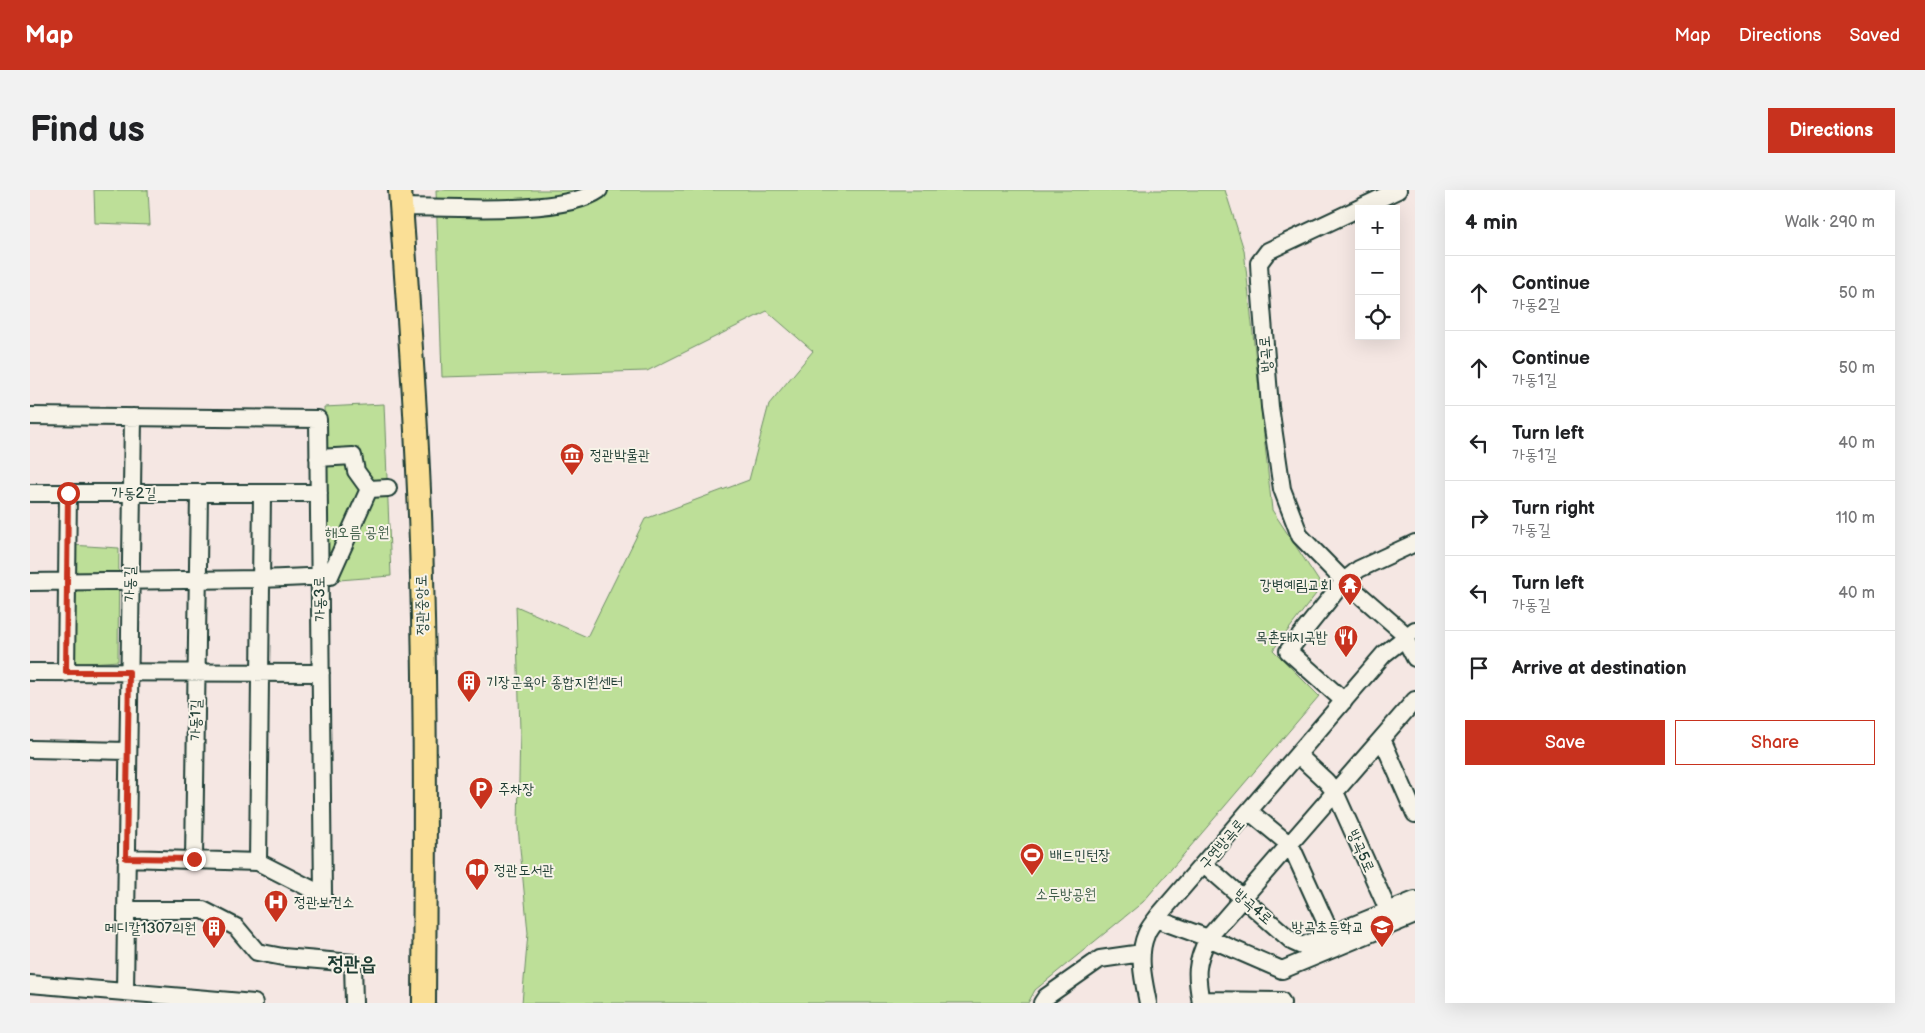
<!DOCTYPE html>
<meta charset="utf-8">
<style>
body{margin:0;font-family:"Balsamiq Sans","Poor Story",sans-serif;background:#f2f2f2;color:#202124}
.controls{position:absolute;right:15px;top:15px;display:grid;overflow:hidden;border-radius:0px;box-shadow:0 5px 20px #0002}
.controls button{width:45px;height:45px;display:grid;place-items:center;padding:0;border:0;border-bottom:1px solid #e0e0e0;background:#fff;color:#202124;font:25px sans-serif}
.stop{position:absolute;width:15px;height:15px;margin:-11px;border:4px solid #c8321e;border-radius:50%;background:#fff}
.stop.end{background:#c8321e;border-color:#fff;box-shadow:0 1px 5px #0008}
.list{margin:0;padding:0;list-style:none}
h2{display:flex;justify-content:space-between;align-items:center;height:65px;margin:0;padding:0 20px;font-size:21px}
h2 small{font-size:16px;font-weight:400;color:#757577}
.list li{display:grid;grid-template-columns:32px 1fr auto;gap:15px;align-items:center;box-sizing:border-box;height:75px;padding:0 20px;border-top:1px solid #e0e0e0}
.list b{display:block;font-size:19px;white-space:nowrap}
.list p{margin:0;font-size:16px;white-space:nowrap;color:#757577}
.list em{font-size:16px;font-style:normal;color:#757577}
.actions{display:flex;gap:10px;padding:15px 20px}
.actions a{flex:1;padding:11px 0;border:1px solid #c8321e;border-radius:0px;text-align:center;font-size:18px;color:#c8321e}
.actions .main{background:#c8321e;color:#fff}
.icon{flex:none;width:28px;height:28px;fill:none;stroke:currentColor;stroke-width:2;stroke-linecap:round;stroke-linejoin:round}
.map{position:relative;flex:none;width:1385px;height:813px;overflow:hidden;border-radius:0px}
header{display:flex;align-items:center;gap:30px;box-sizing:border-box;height:70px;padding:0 25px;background:#c8321e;color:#fff}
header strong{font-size:24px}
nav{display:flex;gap:28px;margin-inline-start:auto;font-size:18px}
.intro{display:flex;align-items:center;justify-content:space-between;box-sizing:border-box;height:120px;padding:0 30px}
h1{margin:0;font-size:35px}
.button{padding:12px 22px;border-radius:0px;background:#c8321e;color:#fff;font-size:18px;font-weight:700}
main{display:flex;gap:30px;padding:0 30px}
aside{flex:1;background:#fff;border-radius:0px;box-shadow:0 5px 20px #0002}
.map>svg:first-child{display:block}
</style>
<header>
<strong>Map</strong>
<nav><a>Map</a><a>Directions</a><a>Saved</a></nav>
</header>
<div class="intro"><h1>Find us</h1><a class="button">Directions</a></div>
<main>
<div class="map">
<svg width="1385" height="813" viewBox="0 0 1385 813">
<rect width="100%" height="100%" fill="#f5e7e3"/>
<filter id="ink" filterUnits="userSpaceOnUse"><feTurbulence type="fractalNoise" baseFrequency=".02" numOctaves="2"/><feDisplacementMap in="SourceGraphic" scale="10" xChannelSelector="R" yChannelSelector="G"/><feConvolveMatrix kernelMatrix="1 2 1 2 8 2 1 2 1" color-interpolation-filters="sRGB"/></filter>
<g filter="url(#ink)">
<path fill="#bddf98" stroke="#6e8e66" d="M64 0H118L120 35 65 33Z
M406 0H1195L1214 60 1242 320 1292 396 1243 460 1289 506 1113 712 1005 800 998 813H492L498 743 488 637 490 540 486 416 557 447 615 329 719 290 739 214 783 161 737 121 617 181 412 187Z
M354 214 361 386 296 391 294 217Z
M41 355 89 358 88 471 45 474 40 469Z"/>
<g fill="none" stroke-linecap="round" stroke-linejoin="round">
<defs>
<path id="minor" d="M1368 0 1238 61 1229 73 1230 93 1240 217 1252 299 1270 346 1314 391 1376 445
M371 17C419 17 532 26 569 0
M0 226 288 229 293 705 228 672 96 668
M288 268 323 266 326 281 339 299
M339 299 358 298
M0 303H289
M0 392 231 389 300 386 339 299
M1374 447 1385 468
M0 482 291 483
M36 483 38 303
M1314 511 1258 461 1314 391 1329 379 1385 353
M1352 549 1385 624
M0 559 98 561
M1268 565 1296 591 1305 602 1358 720
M1220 622 1261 656 1301 744
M164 669 169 303
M228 672 232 303
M1174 674 1263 752 1272 756 1385 710
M96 720H173L206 737 227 762 253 767 323 773 324 813
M1126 729 1178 748 1252 780 1385 725
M0 794 224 813
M95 802 103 227
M1171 810 1251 811 1252 813
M1012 813 1016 807 1070 769 1112 763
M1118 813C1114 792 1107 766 1116 745 1118 738 1125 731 1129 725L1354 464 1385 440
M1171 813C1166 785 1165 774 1178 748L1385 510"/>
<path id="highway" d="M370 0C379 129 389 258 392 388 396 530 395 671 394 813"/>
</defs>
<use href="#minor" stroke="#1f3d34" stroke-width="20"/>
<use href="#highway" stroke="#1f3d34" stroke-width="26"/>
<use href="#minor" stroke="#f7f3e8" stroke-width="16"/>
<use href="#highway" stroke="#fadf96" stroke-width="22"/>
</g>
</g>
<g fill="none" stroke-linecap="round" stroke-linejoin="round" filter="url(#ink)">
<path stroke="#c8321e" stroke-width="6" d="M38 303 36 482H99L96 668 164 669"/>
</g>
<defs>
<symbol id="museum-pin" viewBox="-11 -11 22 30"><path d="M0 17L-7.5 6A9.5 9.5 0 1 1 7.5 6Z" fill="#c8321e" stroke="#f7f3e8"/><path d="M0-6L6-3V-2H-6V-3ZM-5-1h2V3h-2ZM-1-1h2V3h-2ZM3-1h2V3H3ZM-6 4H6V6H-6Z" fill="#fff"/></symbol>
<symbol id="temple-pin" viewBox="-11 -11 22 30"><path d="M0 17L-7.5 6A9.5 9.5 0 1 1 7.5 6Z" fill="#c8321e" stroke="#f7f3e8"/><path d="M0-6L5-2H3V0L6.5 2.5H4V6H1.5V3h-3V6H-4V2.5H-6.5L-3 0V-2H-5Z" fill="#fff"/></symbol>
<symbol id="restaurant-pin" viewBox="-11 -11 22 30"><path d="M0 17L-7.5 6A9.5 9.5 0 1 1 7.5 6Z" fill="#c8321e" stroke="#f7f3e8"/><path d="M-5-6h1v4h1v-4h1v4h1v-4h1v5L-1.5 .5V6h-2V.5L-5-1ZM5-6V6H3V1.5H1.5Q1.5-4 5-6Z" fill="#fff"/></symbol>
<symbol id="building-pin" viewBox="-11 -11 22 30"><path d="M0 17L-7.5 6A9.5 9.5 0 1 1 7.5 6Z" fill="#c8321e" stroke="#f7f3e8"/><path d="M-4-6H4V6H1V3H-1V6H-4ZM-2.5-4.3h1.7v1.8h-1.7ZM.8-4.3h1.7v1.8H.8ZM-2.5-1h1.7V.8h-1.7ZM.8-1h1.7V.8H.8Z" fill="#fff"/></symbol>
<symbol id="parking-pin" viewBox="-11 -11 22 30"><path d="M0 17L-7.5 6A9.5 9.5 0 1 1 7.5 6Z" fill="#c8321e" stroke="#f7f3e8"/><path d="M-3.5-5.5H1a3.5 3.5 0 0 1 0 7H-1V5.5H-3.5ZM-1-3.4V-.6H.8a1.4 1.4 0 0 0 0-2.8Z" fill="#fff"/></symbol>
<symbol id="stadium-pin" viewBox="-11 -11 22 30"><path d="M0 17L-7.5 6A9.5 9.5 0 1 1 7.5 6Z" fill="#c8321e" stroke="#f7f3e8"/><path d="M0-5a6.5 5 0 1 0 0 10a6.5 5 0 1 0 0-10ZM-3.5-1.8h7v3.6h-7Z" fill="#fff"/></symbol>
<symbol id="library-pin" viewBox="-11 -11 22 30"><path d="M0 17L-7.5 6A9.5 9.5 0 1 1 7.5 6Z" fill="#c8321e" stroke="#f7f3e8"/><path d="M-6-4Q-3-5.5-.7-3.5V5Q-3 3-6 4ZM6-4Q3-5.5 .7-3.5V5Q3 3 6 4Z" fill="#fff"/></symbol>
<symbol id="hospital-pin" viewBox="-11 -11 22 30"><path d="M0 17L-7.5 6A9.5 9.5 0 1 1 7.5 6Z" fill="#c8321e" stroke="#f7f3e8"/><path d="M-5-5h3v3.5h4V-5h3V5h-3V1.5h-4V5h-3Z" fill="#fff"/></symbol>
<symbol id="school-pin" viewBox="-11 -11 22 30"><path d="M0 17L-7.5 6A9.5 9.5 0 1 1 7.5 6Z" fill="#c8321e" stroke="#f7f3e8"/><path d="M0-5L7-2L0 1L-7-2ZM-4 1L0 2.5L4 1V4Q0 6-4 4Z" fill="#fff"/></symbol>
</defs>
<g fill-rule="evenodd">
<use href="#museum-pin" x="528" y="251" width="28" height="38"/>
<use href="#temple-pin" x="1306" y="381" width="28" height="38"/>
<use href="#restaurant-pin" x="1302" y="433" width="28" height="38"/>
<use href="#building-pin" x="425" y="478" width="28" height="38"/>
<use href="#parking-pin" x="437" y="585" width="28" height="38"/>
<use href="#stadium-pin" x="988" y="651" width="28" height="38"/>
<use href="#library-pin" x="433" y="666" width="28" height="38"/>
<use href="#hospital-pin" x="232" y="698" width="28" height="38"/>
<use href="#school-pin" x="1338" y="723" width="28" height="38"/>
<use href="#building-pin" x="170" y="724" width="28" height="38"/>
</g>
<g text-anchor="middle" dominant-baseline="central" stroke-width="4" stroke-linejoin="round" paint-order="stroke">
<g font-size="15" fill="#1f3d34" stroke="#f7f3e8">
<text transform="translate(1236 164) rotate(-95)">방곡로</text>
<text x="104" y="303">가동2길</text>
<text transform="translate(100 394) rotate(-89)">가동길</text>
<text transform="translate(290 409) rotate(-91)">가동3로</text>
<text transform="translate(392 415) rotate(-91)">정관중앙로</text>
<text transform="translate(166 530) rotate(-89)">가동1길</text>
<text transform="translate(1192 654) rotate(-49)">구연방곡로</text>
<text transform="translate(1331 661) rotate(66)">방곡5로</text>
<text transform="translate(1223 717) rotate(41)">방곡4로</text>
</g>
<g font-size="15" fill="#1f3d34" stroke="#f7f3e8" text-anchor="start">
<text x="560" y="265">정관박물관</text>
<text x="1302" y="395" text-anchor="end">강변예림교회</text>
<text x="1298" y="447" text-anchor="end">목촌돼지국밥</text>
<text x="456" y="492">기장군육아 종합지원센터</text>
<text x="468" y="599">주차장</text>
<text x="1020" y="665">배드민턴장</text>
<text x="464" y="680">정관도서관</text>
<text x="264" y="712">정관보건소</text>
<text x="1334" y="737" text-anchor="end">방곡초등학교</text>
<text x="166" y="738" text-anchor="end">메디칼1307의원</text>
</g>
<g font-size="15" fill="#3f5d48" stroke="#f7f3e8">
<text x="327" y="342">해오름 공원</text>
<text x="1036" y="704">소두방공원</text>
</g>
<g font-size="20" font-weight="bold" fill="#1f3d34" stroke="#f7f3e8">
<text x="322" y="774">정관읍</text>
</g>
</g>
</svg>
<div class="controls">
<button>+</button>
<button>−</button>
<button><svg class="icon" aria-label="locate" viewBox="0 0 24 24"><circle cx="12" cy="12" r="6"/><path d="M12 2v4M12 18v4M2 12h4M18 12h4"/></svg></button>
</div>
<div class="stop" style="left:38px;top:303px"></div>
<div class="stop end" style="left:164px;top:669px"></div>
</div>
<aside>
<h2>4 min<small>Walk · 290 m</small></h2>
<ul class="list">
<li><svg class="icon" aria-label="ahead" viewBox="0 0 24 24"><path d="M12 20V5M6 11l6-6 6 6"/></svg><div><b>Continue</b><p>가동2길</p></div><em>50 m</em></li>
<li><svg class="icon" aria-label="ahead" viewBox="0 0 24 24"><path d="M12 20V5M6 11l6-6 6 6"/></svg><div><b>Continue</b><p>가동1길</p></div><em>50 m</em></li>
<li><svg class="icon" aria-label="left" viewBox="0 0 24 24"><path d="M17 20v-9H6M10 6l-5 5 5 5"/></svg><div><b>Turn left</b><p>가동1길</p></div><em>40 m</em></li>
<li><svg class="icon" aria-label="right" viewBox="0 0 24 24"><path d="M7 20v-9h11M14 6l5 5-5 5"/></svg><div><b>Turn right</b><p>가동길</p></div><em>110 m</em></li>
<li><svg class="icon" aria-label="left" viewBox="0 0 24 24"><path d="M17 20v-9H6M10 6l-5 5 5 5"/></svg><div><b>Turn left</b><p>가동길</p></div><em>40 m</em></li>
<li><svg class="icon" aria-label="arrive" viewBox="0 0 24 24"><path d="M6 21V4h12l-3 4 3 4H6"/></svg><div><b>Arrive at destination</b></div></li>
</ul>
<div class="actions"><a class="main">Save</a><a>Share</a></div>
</aside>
</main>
